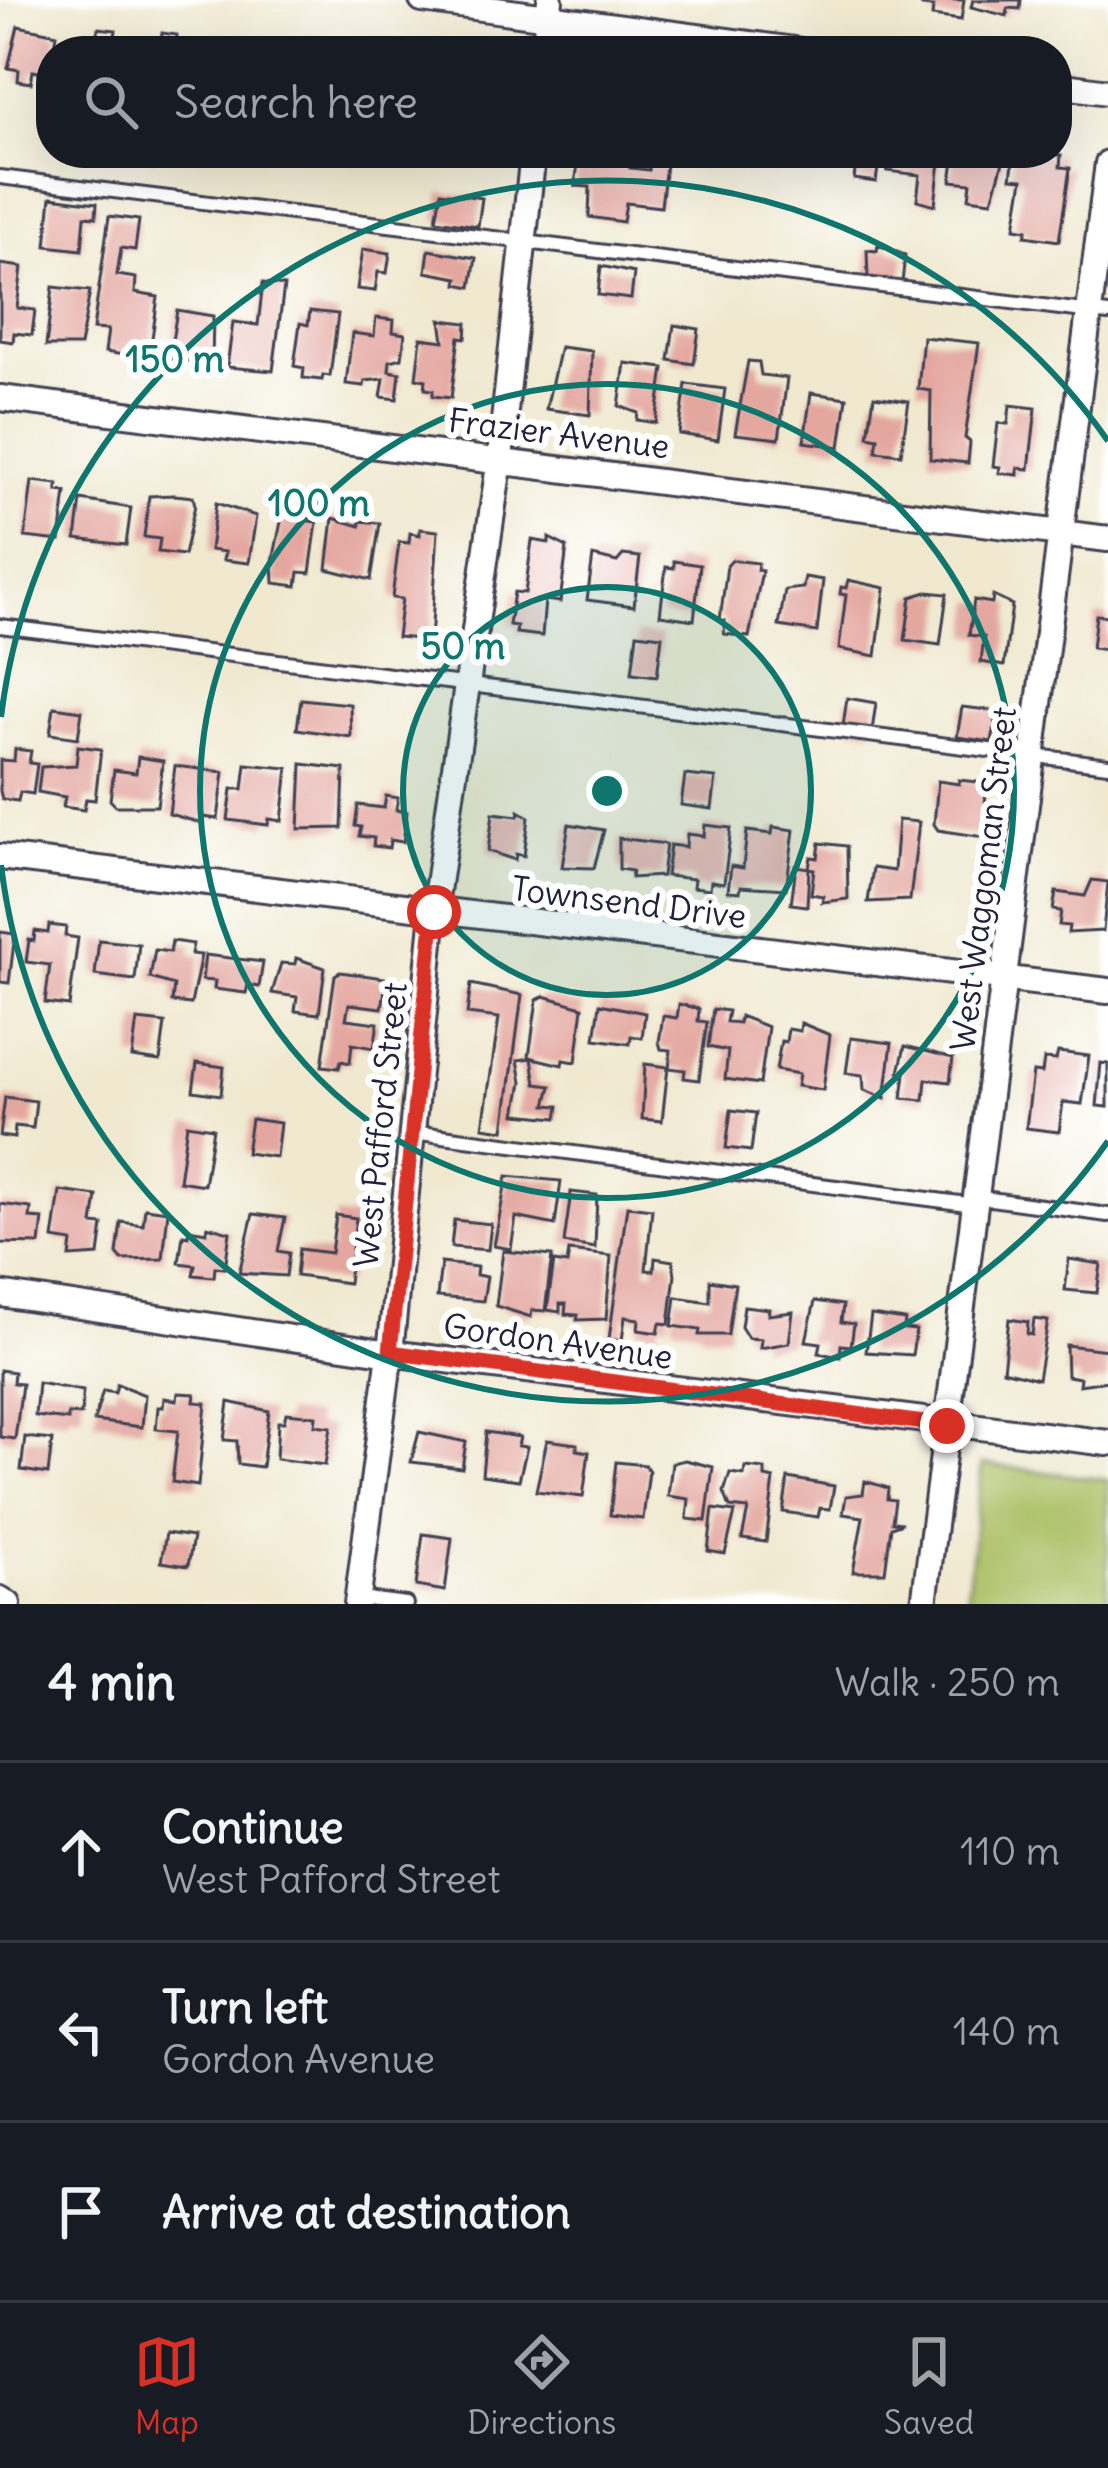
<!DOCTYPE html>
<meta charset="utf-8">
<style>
body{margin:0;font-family:Delius,sans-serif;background:#242831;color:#f1f3f6}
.stop{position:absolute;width:36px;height:36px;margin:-27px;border:9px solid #d93025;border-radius:50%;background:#fff}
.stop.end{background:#d93025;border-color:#fff;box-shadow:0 3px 12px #0008}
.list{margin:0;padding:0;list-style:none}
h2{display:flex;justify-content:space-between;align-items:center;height:156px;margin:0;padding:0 48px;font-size:51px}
h2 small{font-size:39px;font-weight:400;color:#9ea1a6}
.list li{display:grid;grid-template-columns:78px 1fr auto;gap:36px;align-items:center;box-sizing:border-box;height:180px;padding:0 48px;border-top:3px solid #363941}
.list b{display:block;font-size:45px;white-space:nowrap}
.list p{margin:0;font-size:39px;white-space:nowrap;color:#9ea1a6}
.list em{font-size:39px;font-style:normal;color:#9ea1a6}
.icon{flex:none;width:66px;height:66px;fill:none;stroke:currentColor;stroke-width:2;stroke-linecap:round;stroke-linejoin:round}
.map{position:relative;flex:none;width:1108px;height:1604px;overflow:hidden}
.search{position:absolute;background:#171b24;box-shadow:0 12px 48px #0002;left:36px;right:36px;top:36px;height:132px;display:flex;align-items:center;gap:30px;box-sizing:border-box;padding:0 42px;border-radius:48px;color:#9ea1a6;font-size:45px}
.sheet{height:696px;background:#171b24}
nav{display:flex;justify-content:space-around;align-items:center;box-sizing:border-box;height:168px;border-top:3px solid #363941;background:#171b24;font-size:33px;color:#9ea1a6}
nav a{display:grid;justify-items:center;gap:6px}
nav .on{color:#d93025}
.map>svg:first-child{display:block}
</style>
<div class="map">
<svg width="1108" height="1604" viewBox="0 0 1108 1604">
<rect width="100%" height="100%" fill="#fff"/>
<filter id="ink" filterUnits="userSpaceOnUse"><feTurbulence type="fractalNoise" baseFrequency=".00833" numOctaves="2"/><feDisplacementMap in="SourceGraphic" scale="24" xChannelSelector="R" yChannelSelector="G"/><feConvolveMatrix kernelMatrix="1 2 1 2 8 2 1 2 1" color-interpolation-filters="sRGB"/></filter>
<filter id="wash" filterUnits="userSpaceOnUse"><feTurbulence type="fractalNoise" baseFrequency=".004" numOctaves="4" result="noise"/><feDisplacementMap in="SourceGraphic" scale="48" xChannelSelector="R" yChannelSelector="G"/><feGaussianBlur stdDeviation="2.7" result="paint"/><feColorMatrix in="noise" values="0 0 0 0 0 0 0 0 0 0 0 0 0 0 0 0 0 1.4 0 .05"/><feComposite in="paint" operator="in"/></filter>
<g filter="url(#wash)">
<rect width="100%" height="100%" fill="#f0e9d0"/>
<path fill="#aabf63" stroke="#66704f" stroke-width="3" d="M982 1464 1108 1480V1604H966Z"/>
<g id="blocks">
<path fill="#e4a7a0" d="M923 0H964L961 20 932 16 933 7 922 6Z
M973 0H1021L1020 9 1008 8 1007 16 971 7Z
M18 26 57 34 51 74 33 71 31 83 18 81 19 70 8 68Z
M98 28 116 30 115 37 128 39 126 51H82L84 34 97 35Z
M162 33 177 35 176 45 189 51H146L147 42 161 44Z
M651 153H661L660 163 666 164 661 207 626 203 623 222 589 217 590 187 575 186 579 155 631 162 630 168 649 170Z
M837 153H880L876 182 854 179 856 163 836 160Z
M889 153H941L935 205 917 200 920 175 887 171Z
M955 153 1005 155 992 201 969 198 971 183 951 181Z
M1029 153 1061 155 1060 167 1070 168 1059 241 1025 236 1027 230 1015 228 1023 179 1011 178 1014 155Z
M441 192 482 198 478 226 436 220Z
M51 197 97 203 96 217 85 216 82 250 46 246Z
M109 216 139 220 135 250 121 248 117 275 136 278 135 293 158 297 149 359 105 352 108 330 93 329Z
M878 245 905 255 902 283 868 279 867 250 877 251Z
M363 249 390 253 387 273 378 272 375 291 357 289Z
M429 250 476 258 471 287 457 284 458 278 426 272Z
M0 264 22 267 17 308 35 310 32 335 14 333 13 342 0 340Z
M601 266 634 273 631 299 598 295Z
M263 283 284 286 273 371 227 367 233 322 258 325Z
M53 287 90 291 80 346H46Z
M177 310 213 316 212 362 169 360Z
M310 311 338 314 330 376 323 375 322 380 303 378 304 368 294 366 300 323 308 325Z
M376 318 394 320 393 332 405 334 402 358 390 361 389 371 400 373 397 399 381 397 384 379 365 381 364 386 346 384 352 333 374 336Z
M441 320 467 323 466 338 459 337 451 398 433 396V390L425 389 426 380 416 378 421 338 444 341Z
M674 325 699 329 694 364 669 360Z
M923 337 979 343 965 438 970 442 968 463 930 459 931 391 918 389Z
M560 347 592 351 590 415 546 409Z
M748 361 759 362 761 375 787 378 779 439 735 434Z
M625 363 664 368 656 423 637 420 638 413 619 406Z
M686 384 725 389 718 440 679 434Z
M811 393 847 398 840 447 804 442Z
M874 396 909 401 901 454 876 451 878 438 868 436Z
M1010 405 1036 408 1029 469 1018 468V475L999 473 1000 467 993 466 998 423 1008 424Z
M32 481 58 484 57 491 66 492 60 541 25 537Z
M175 495 193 497 195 505 184 555 158 552 160 539 144 537 149 496Z
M81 500 131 508 126 545 76 539Z
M216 503 256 516 249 563 223 560 225 552 210 550Z
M283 512 309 515V521L317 522 310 573 299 572 297 586 274 583 273 561Z
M333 518 360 526V521L380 523 371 580 327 569Z
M420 529 438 531 431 640 397 637 402 599 392 598 399 542 409 543 410 533 420 535Z
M549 538 567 547 560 602 545 600 542 636 516 633 517 626 509 625 514 592 525 593 532 540 549 543Z
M623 555 640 557 634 606 587 600 593 556 617 562Z
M732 560 758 563 757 570 762 571 749 637 724 634 725 621 720 620 727 566Z
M674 561 700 565 694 620 660 615 666 567 674 568Z
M805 577 823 580 817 632 779 626 785 590 803 588Z
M848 580 885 588 876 656 839 649 846 595 840 594 841 587 846 588Z
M927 592 947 594 940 645 905 640 911 597Z
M993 596 1012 605 1004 666 981 662 984 637 969 635 974 600 992 603Z
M1096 615 1108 616V650L1092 648Z
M637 633 662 636 657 676 632 673Z
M847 698 876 703 872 731 843 726Z
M301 699 350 704 351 737 297 729Z
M54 707 82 711 78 738 50 734Z
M962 707 997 711 992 742 957 737Z
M78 746 101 749 95 800 86 799 84 810 63 807 65 797 38 792 41 767 76 765Z
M15 749 31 751 29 763 37 764 33 794 20 792 18 801 2 799 0 791V760L14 761Z
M138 757 163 761 157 806H116L110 800 114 770 136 773Z
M246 764 288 768 282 821 269 819 268 825 228 820 232 789H243Z
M302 764 344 769 342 828 299 829Z
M175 766 224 772 218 819 202 817 201 823 169 814Z
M685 775 716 778 712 809 681 805Z
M959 780 986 783 984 837 938 830 934 824 938 781 959 784Z
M386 796 398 798 396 810 407 812 403 842 390 840 389 848 373 846 374 838 359 836 361 827 355 826 358 805 384 808Z
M519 811 529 817 524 856 516 854 515 860 488 851 493 813 518 816Z
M898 820 919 822 910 900 868 902 873 868 894 871Z
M569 824 604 830 594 868 562 867Z
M705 825 731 828 724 883 711 881 710 889 693 887 694 879 666 876 670 845 686 847 687 834 704 836Z
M773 827 794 830 786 889 741 886 740 892 728 891 731 866 743 868 747 831 772 834Z
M619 838 666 844 662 876 631 878 632 871 619 869Z
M820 843 847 846 848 899 822 902 823 896 811 894 814 869 809 868 807 906 791 904 796 866 809 868 811 857 818 858Z
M1092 880 1108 882 1103 931 1068 933 1069 926 1059 925 1061 911 1053 910 1056 892 1085 896Z
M49 925 66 927 65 936 78 938 69 1006 45 1003 50 965 26 962 29 940 34 941 35 931 48 933Z
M0 932 15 934 9 983 0 982Z
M99 940 139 944 135 980 95 975Z
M172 941 193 944 191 954 201 955 191 1004 172 1002 174 985 150 978 155 950 170 952Z
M205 955 263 962 259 987 248 985 246 993 214 989 215 981 202 980Z
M296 958 325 968 319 1014 295 1011 297 997 272 993 281 963 295 964Z
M340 972 385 978 386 983 382 1008 349 1004 346 1019 378 1023 374 1048 352 1044 350 1063 341 1061 339 1068 322 1066 335 975Z
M471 984 522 995 504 1130 483 1127 499 1018 467 1014Z
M544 996 583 1007 576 1062 563 1060 562 1065 529 1057 537 1000Z
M600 1004 645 1013 642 1038 631 1036 630 1044 595 1039Z
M679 1004 699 1009 698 1021 707 1022 699 1080 684 1078 685 1070 669 1068 671 1050 661 1049 659 1042 663 1016 677 1018Z
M713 1009 728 1011 726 1022 739 1023 740 1016 768 1027 760 1084 725 1079 728 1051 708 1047Z
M137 1020 165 1023 160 1061 132 1057Z
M801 1023 830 1035 823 1090 797 1086 799 1074 776 1070 781 1041 786 1042 788 1029 800 1031Z
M851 1038 892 1043 885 1098 864 1090 863 1075 846 1073Z
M905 1046 953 1058 950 1082 926 1079 924 1100 902 1098 905 1073 899 1072Z
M1058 1052 1089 1056 1082 1104 1063 1102 1059 1132 1026 1128 1033 1072 1042 1073 1044 1059 1056 1060Z
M532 1058 536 1084 551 1086 546 1105 559 1106 557 1118 516 1114 522 1082 518 1060Z
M197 1063 224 1067 221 1095 193 1091Z
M1101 1063 1108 1064V1107L1097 1106Z
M645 1064 668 1067 662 1121 642 1119Z
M5 1097 36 1101 33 1128 15 1126 14 1138 0 1136Z
M731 1110 756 1113 751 1151 726 1148Z
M251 1119 280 1123 276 1157 246 1153Z
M187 1124 213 1128 204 1185 179 1181Z
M507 1176 561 1181 555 1225 516 1217 511 1249 494 1246Z
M60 1191 97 1196 93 1224 103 1225 99 1255 70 1257 72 1242 53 1239Z
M571 1192 597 1195 595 1248 564 1243Z
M0 1204 31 1208 30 1218 43 1219 40 1244 0 1243Z
M627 1206 652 1209 646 1270 654 1271 655 1258 673 1261 675 1275 669 1324 660 1323 658 1333 638 1330 639 1319 625 1317 622 1341 609 1339Z
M145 1208 168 1211 163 1259 122 1260 117 1254 121 1222 143 1225Z
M253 1214 285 1218 278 1251 289 1253 286 1276 239 1273Z
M336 1215 356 1218 348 1283 296 1276 299 1249 331 1253Z
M454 1220 491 1224 488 1250 451 1247Z
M207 1226 230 1232 225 1268 215 1267 214 1277 193 1275 195 1265 179 1263 183 1235 188 1236 189 1229 206 1232Z
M503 1251 552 1256 545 1311 532 1310 531 1317 496 1306Z
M569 1251 611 1256 606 1319 577 1320 578 1315 565 1314 566 1304H560V1312L547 1310 554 1262 567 1264Z
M1069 1259 1101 1264 1097 1293 1065 1290Z
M441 1263 477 1267 476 1275 487 1277 483 1301 437 1297Z
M710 1280 735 1284 728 1335H699L700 1330 672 1326 676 1297 710 1302Z
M815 1301 843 1305 841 1322 854 1324 851 1346 841 1345 840 1357 819 1353 821 1343 806 1341Z
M744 1306 769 1309 768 1315 793 1312 789 1343 760 1348 761 1339 748 1338 741 1327Z
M871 1315 905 1320 904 1329 916 1330 912 1355 866 1352Z
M1009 1319 1028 1322 1027 1334 1032 1335 1034 1319 1048 1321 1038 1379 1003 1370Z
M1066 1345 1108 1350V1381L1079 1385 1080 1378 1067 1376Z
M0 1370 14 1372 13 1383 22 1384 15 1439 0 1437Z
M38 1383 83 1391 81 1415 68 1414V1420L35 1416Z
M117 1384 145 1395 142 1427 94 1421 103 1391 115 1393Z
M178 1393 195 1394 194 1402 206 1403 198 1486 172 1482 178 1431 156 1429 158 1407H163L164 1398 177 1400Z
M229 1402 269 1411 262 1467 238 1464 237 1441 224 1440Z
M286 1413 316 1416 315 1425 331 1427 325 1465 276 1459 278 1422H284Z
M419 1432 466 1442 462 1468 411 1462Z
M486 1432 520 1437 518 1446 527 1447 519 1480 482 1475Z
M25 1437 52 1440 48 1474 21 1470Z
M547 1440 577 1444V1450L589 1452 583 1497 536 1491Z
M685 1460 713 1467 706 1521 687 1519 689 1499 668 1496 672 1463Z
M616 1462 645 1465 649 1471 643 1519 610 1515Z
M745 1467 765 1469V1477L774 1479 766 1542 742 1539 748 1509 730 1507 724 1492 730 1473 744 1475Z
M788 1478 834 1486 830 1509 820 1508 818 1517 783 1512Z
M865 1481 888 1488 887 1499 895 1500 892 1522 902 1523 891 1527 885 1572H853L863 1517 843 1514 846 1496 863 1494Z
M713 1509 735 1512 725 1554 708 1551Z
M166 1533 193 1537 188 1566 161 1562Z
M423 1534 452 1538 445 1591 416 1586Z"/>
</g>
</g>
<g filter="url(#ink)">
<use href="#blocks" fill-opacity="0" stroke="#414051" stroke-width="3"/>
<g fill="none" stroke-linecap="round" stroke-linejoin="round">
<defs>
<path id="service" d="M0 177 1108 314
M0 626 1108 765
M412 1132 975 1205
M976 1197 1108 1215
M358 1598 406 1604"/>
<path id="minor" d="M422 0 802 51
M544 51 550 0
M1057 85 1108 92
M0 398 1108 539
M0 857 1108 991
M0 1294 390 1353 1108 1443
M0 1599 8 1604
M357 1604 390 1353 434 912 500 458 533 153
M924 1604 1108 163"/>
</defs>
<use href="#service" stroke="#414051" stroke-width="18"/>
<use href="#minor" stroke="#414051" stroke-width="30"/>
<use href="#service" stroke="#fff" stroke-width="12"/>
<use href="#minor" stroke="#fff" stroke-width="24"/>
</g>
</g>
<g fill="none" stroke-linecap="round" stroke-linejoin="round" filter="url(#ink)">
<path stroke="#d93025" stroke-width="15" d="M434 912 390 1352 947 1426"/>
</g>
<circle cx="607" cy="791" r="204" fill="#0f766e" fill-opacity=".12"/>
<g fill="none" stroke="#0f766e" stroke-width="6">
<circle cx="607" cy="791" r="204"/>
<circle cx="607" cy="791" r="407"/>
<path d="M1108 1141A611 611 0 0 1 1 865M1 717A611 611 0 0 1 1108 441"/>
</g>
<g text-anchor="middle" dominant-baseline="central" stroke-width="12" stroke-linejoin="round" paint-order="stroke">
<g font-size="33" fill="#22223b" stroke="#fff">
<text transform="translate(559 433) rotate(7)">Frazier Avenue</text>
<text transform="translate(983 879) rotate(-83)">West Waggoman Street</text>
<text transform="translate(629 902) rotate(7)">Townsend Drive</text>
<text transform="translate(380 1125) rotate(-84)">West Pafford Street</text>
<text transform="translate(558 1341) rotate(8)">Gordon Avenue</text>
</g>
</g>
<circle cx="607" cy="791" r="18" fill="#0f766e" stroke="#fff" stroke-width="6"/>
<g font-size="36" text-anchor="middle" font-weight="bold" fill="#0f766e" stroke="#fff" stroke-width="12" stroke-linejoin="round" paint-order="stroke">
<text x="175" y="372">150 m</text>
<text x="319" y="516">100 m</text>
<text x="463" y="659">50 m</text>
</g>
</svg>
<div class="stop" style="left:434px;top:912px"></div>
<div class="stop end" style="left:947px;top:1426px"></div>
<div class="search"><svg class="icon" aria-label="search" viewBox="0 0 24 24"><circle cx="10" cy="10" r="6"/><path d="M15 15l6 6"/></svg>Search here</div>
</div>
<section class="sheet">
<h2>4 min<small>Walk · 250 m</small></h2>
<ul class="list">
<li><svg class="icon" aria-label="ahead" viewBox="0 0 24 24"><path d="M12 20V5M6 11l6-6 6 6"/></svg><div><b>Continue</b><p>West Pafford Street</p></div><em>110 m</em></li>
<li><svg class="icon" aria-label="left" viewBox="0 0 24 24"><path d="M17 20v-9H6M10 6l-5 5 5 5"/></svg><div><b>Turn left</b><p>Gordon Avenue</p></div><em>140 m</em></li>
<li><svg class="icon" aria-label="arrive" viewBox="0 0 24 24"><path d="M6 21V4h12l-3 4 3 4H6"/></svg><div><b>Arrive at destination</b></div></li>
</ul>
</section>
<nav>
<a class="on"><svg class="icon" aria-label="map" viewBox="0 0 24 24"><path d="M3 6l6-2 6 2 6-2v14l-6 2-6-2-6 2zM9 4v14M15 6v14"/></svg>Map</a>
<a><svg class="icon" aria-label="directions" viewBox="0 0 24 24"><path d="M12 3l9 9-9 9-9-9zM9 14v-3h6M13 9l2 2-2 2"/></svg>Directions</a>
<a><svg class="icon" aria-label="saved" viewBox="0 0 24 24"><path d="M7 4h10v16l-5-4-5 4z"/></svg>Saved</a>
</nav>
